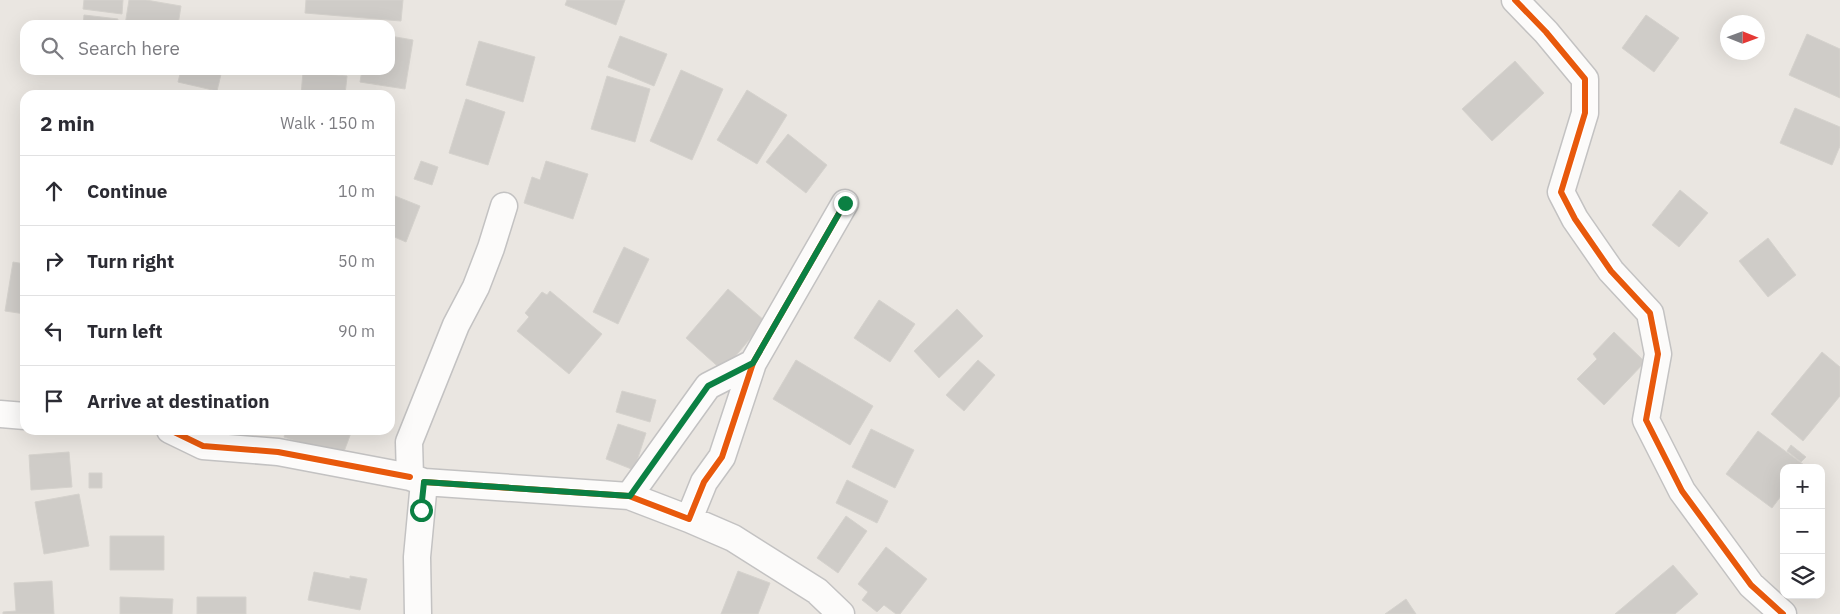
<!DOCTYPE html>
<meta charset="utf-8">
<style>
body{margin:0;font-family:"IBM Plex Sans",sans-serif;background:#f7f7f7;color:#2b2b33}
.controls{position:absolute;right:15px;bottom:15px;display:grid;overflow:hidden;border-radius:10px;box-shadow:0 5px 20px #0002}
.controls button{width:45px;height:45px;display:grid;place-items:center;padding:0;border:0;border-bottom:1px solid #e1e1e2;background:#fff;color:#2b2b33;font:25px sans-serif}
.compass{position:absolute;left:1720px;top:15px;width:45px;height:45px;border-radius:50%;background:#fff;box-shadow:0 5px 20px #0002;rotate:91deg}
.stop{position:absolute;width:15px;height:15px;margin:-11px;border:4px solid #0b8043;border-radius:50%;background:#fff}
.stop.end{background:#0b8043;border-color:#fff;box-shadow:0 1px 5px #0008}
.list{margin:0;padding:0;list-style:none}
h2{display:flex;justify-content:space-between;align-items:center;height:65px;margin:0;padding:0 20px;font-size:21px}
h2 small{font-size:16px;font-weight:400;color:#7c7c81}
.list li{display:grid;grid-template-columns:32px 1fr auto;gap:15px;align-items:center;box-sizing:border-box;height:70px;padding:0 20px;border-top:1px solid #e1e1e2}
.list b{display:block;font-size:19px;white-space:nowrap}
.list em{font-size:16px;font-style:normal;color:#7c7c81}
.icon{flex:none;width:28px;height:28px;fill:none;stroke:currentColor;stroke-width:2;stroke-linecap:round;stroke-linejoin:round}
.map{position:relative;flex:none;width:1840px;height:614px;overflow:hidden}
.search{position:absolute;background:#fff;box-shadow:0 5px 20px #0002;left:20px;top:20px;width:375px;height:55px;display:flex;align-items:center;gap:12px;box-sizing:border-box;padding:0 18px;border-radius:15px;color:#7c7c81;font-size:19px}
.panel{position:absolute;background:#fff;box-shadow:0 5px 20px #0002;left:20px;top:90px;width:375px;height:345px;border-radius:15px}
.map>svg:first-child{display:block}
</style>
<div class="map">
<svg width="1840" height="614" viewBox="0 0 1840 614">
<rect width="100%" height="100%" fill="#eae6e1"/>
<path fill="#cfccc8" stroke="#d5d2cd" d="M84 0H123L122 14 83 9Z
M129 0H146L181 6 178 25H125Z
M306 0H403L401 21 305 13Z
M567 0H625L616 25 565 5Z
M84 15 118 19 117 25H83Z
M1646 15 1679 38 1654 72 1622 48Z
M1807 34 1840 49V98L1789 75Z
M390 36 413 40 405 89 360 82 362 70H390Z
M620 36 667 54 654 86 608 67Z
M479 41 535 57 523 102 466 85Z
M1515 61 1544 93 1492 141 1462 109Z
M181 70H222L217 91 178 82Z
M681 70 723 89 692 160 650 141Z
M303 72 347 76 345 95H301Z
M607 76 650 89 635 142 591 129Z
M747 90 787 115 757 164 717 140Z
M466 99 505 112 488 165 449 153Z
M1795 108 1840 127V146L1832 165 1780 143Z
M788 134 827 165 806 193 766 162Z
M421 161 438 167 432 185 414 179Z
M546 161 588 174 573 219 524 203 532 177 540 180Z
M1680 190 1708 213 1679 247 1652 225Z
M390 194 420 206 406 242 390 235Z
M1768 238 1796 275 1768 297 1739 261Z
M624 247 649 259 618 324 593 312Z
M13 262 25 264V314L5 311Z
M728 289 765 321 723 371 686 338Z
M550 291 602 334 569 374 517 331 529 317 525 313 542 292 547 295Z
M879 300 915 324 890 362 854 338Z
M957 309 983 336 939 378 914 351Z
M1614 332 1645 362 1604 405 1577 379 1597 359 1593 354Z
M1822 352 1840 367V396L1803 441 1771 414Z
M796 360 873 406 850 445 773 399Z
M978 360 995 375 964 411 946 395Z
M622 391 656 400 650 422 616 412Z
M618 424 646 433 634 470 606 459Z
M871 429 914 450 895 488 852 467Z
M286 430H352L342 457 284 437Z
M1758 431 1804 465 1802 468H1784V492L1772 508 1726 474Z
M1791 445 1806 457 1801 462 1787 451Z
M69 452 72 487 31 490 29 455Z
M89 473H102V488H89Z
M847 480 888 501 877 523 836 503Z
M79 494 89 546 44 554 35 502Z
M846 516 867 531 838 573 817 558Z
M110 536H164V570H110Z
M886 547 927 579 900 614H896L884 605 877 612 862 600 868 592 858 584Z
M1673 565 1698 594 1675 614H1615Z
M738 571 770 583 758 614H721Z
M314 572 350 579V576L367 579 360 610 308 600Z
M52 581 54 614H3V612L16 611 14 583Z
M120 597 173 599 172 614H120Z
M197 597H246V614H197Z
M1406 599 1416 614H1385Z"/>
<g fill="none" stroke-linecap="round" stroke-linejoin="round">
<defs>
<path id="minor" d="M1515 0 1546 32 1585 79V113L1561 192 1575 219 1611 271 1650 313 1658 354 1646 420 1682 491 1751 585 1783 614
M0 414 25 416
M170 430 203 446 278 452 410 477
M424 482 629 496 689 519 704 482 722 457 753 363 845 203
M629 496 708 386 753 363
M689 519 733 538 817 591 841 614
M418 614 417 557 424 482 410 477 409 442 456 325 476 287 491 248 504 206"/>
</defs>
<use href="#minor" stroke="#c3c2c2" stroke-width="29"/>
<use href="#minor" stroke="#fcfbfa" stroke-width="26"/>
<defs>
<path id="cycleway" d="M1515 0 1546 32 1585 79V113L1561 192 1575 219 1611 271 1650 313 1658 354 1646 420 1682 491 1751 585 1783 614
M170 430 203 446 278 452 410 477
M424 482 629 496 689 519 704 482 722 457 753 363 845 203"/>
</defs>
<use href="#cycleway" stroke="#fff" stroke-width="9"/>
<use href="#cycleway" stroke="#e8590c" stroke-width="6"/>
</g>
<g fill="none" stroke-linecap="round" stroke-linejoin="round">
<path stroke="#0b8043" stroke-width="6" d="M421 510 424 482 630 496 708 386 753 363 845 203"/>
</g>
</svg>
<div class="controls">
<button>+</button>
<button>−</button>
<button><svg class="icon" aria-label="layers" viewBox="0 0 24 24"><path d="M12 4l9 5-9 5-9-5zM3 14l9 5 9-5"/></svg></button>
</div>
<svg class="compass" viewBox="-18 -18 36 36"><path d="M0-13l5 13h-10z" fill="#e53935"/><path d="M0 13l5-13h-10z" fill="#7c7c81"/></svg>
<div class="stop" style="left:421px;top:510px"></div>
<div class="stop end" style="left:845px;top:203px"></div>
<div class="search"><svg class="icon" aria-label="search" viewBox="0 0 24 24"><circle cx="10" cy="10" r="6"/><path d="M15 15l6 6"/></svg>Search here</div>
<section class="panel">
<h2>2 min<small>Walk · 150 m</small></h2>
<ul class="list">
<li><svg class="icon" aria-label="ahead" viewBox="0 0 24 24"><path d="M12 20V5M6 11l6-6 6 6"/></svg><div><b>Continue</b></div><em>10 m</em></li>
<li><svg class="icon" aria-label="right" viewBox="0 0 24 24"><path d="M7 20v-9h11M14 6l5 5-5 5"/></svg><div><b>Turn right</b></div><em>50 m</em></li>
<li><svg class="icon" aria-label="left" viewBox="0 0 24 24"><path d="M17 20v-9H6M10 6l-5 5 5 5"/></svg><div><b>Turn left</b></div><em>90 m</em></li>
<li><svg class="icon" aria-label="arrive" viewBox="0 0 24 24"><path d="M6 21V4h12l-3 4 3 4H6"/></svg><div><b>Arrive at destination</b></div></li>
</ul>
</section>
</div>
